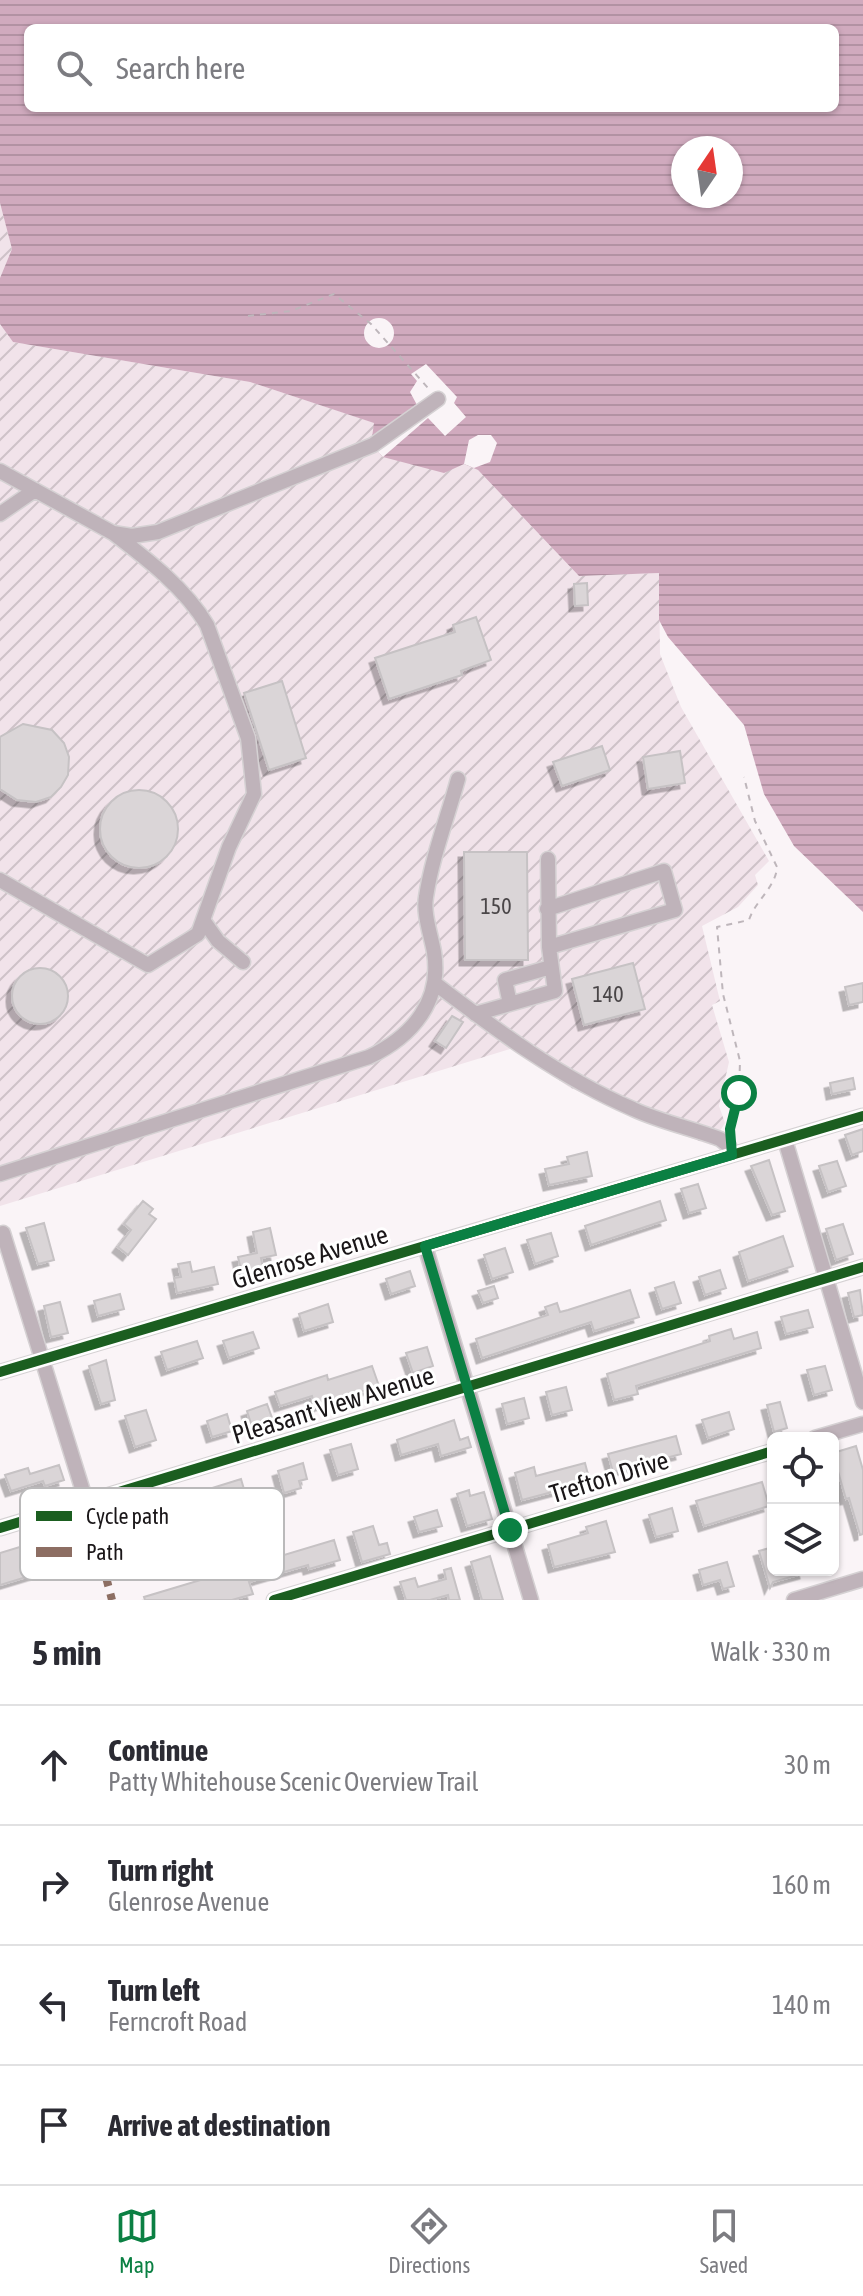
<!DOCTYPE html>
<meta charset="utf-8">
<style>
body{margin:0;font-family:"Asap Condensed",sans-serif;background:#f2f2f3;color:#2b2b33}
.controls{position:absolute;right:24px;bottom:24px;display:grid;overflow:hidden;border-radius:12px;box-shadow:0 2px 6px #0004}
.controls button{width:72px;height:72px;display:grid;place-items:center;padding:0;border:0;border-bottom:2px solid #e1e1e2;background:#fff;color:#2b2b33;font:40px sans-serif}
.compass{position:absolute;left:671px;top:136px;width:72px;height:72px;border-radius:50%;background:#fff;box-shadow:0 2px 6px #0004;rotate:13deg}
.stop{position:absolute;width:24px;height:24px;margin:-18px;border:6px solid #0b8043;border-radius:50%;background:#fff}
.stop.end{background:#0b8043;border-color:#fff;box-shadow:0 2px 8px #0008}
.list{margin:0;padding:0;list-style:none}
h2{display:flex;justify-content:space-between;align-items:center;height:104px;margin:0;padding:0 32px;font-size:34px}
h2 small{font-size:26px;font-weight:400;color:#7c7c81}
.list li{display:grid;grid-template-columns:52px 1fr auto;gap:24px;align-items:center;box-sizing:border-box;height:120px;padding:0 32px;border-top:2px solid #e1e1e2}
.list b{display:block;font-size:30px;white-space:nowrap}
.list p{margin:0;font-size:26px;white-space:nowrap;color:#7c7c81}
.list em{font-size:26px;font-style:normal;color:#7c7c81}
.icon{flex:none;width:44px;height:44px;fill:none;stroke:currentColor;stroke-width:2;stroke-linecap:round;stroke-linejoin:round}
.map{position:relative;flex:none;width:863px;height:1600px;overflow:hidden}
.search{position:absolute;background:#fff;box-shadow:0 2px 6px #0004;left:24px;right:24px;top:24px;height:88px;display:flex;align-items:center;gap:20px;box-sizing:border-box;padding:0 28px;border-radius:12px;color:#7c7c81;font-size:30px}
.sheet{height:584px;background:#fff}
nav{display:flex;justify-content:space-around;align-items:center;box-sizing:border-box;height:112px;border-top:2px solid #e1e1e2;background:#fff;font-size:22px;color:#7c7c81}
nav a{display:grid;justify-items:center;gap:4px}
nav .on{color:#0b8043}
.map>svg:first-child{display:block}
</style>
<div class="map">
<svg width="863" height="1600" viewBox="0 0 863 1600">
<defs>
<pattern id="industrial-furrows" width="10" height="10" patternUnits="userSpaceOnUse" patternTransform="scale(2)"><rect width="10" height="10" fill="#f1e3ea"/><path d="M-1 1l2-2M0 10L10 0M9 11l2-2" fill="none" stroke="#cec2c8"/></pattern>
<pattern id="water-rules" width="6" height="5" patternUnits="userSpaceOnUse" patternTransform="scale(2)"><rect width="6" height="5" fill="#d0aabe"/><path d="M0 2.5h6" fill="none" stroke="#b292a3"/></pattern>
<filter id="shadow"><feDropShadow dx="-5.5" dy="5.5" stdDeviation="0" flood-color="#0004"/></filter>
</defs>
<rect width="100%" height="100%" fill="#faf4f7"/>
<path fill="url(#industrial-furrows)" d="M0 203 12 249 0 278Z
M0 324 13 342 250 382 375 423 371 445 464 464 478 470 579 576 659 573 660 654 681 707 769 861 755 875 758 885 738 907 702 926 720 1001 712 1005 729 1062 719 1106 725 1123 711 1145 646 1123 569 1087 513 1048 0 1206Z"/>
<path fill="url(#water-rules)" fill-rule="evenodd" d="M0 0H863V912L794 846 764 794 744 725 668 637 659 620V573L579 576 478 470 464 464 444 473 383 457 371 445 374 423 250 382 13 342 0 324V278L12 249 0 203ZM28 28H835V108H28ZM683 148H731V196H683Z"/>
<path fill="#faf4f7" d="M364 333a15 15 0 1 1 30 0a15 15 0 1 1-30 0Z
M426 364 457 397 454 403 466 417 445 436 428 418 383 457 371 445 417 405 410 392 417 381 411 374Z
M491 435 497 443 490 462 474 468 464 464 469 440 478 435Z"/>
<path fill="#dad5d7" stroke="#c6c2c4" stroke-width="2" filter="url(#shadow)" d="M587 583 588 605 575 606 574 584Z
M476 617 491 660 461 671 462 675 389 699 375 658 455 632 453 625Z
M282 681 306 758 269 770 244 693Z
M23 724 52 730 64 743 69 757 68 775 61 787 51 797 36 802 17 800 0 789V737Z
M602 746 610 770 562 786 553 762Z
M680 751 685 783 648 789 643 757Z
M100 829a39 39 0 1 1 78 0a39 39 0 1 1-78 0Z
M464 852H527L528 960H465Z
M633 963 645 1009 584 1025 572 979Z
M12 996a28 28 0 1 1 56 0a28 28 0 1 1-56 0Z
M863 983V1002L849 1005 845 987Z
M452 1016 463 1022 446 1048 435 1041Z
M853 1078 855 1089 832 1094 830 1083Z
M863 1129V1151L852 1155 845 1135Z
M587 1152 592 1176 549 1185 545 1169 569 1164 567 1157Z
M769 1160 785 1211 772 1215 751 1166Z
M837 1161 846 1186 828 1192 819 1166Z
M698 1184 706 1208 689 1213 681 1189Z
M143 1201 153 1209 149 1214 156 1219 128 1255 118 1247 131 1230 124 1224Z
M660 1201 666 1220 591 1245 585 1226Z
M44 1223 54 1260 38 1264 26 1228Z
M843 1224 853 1254 836 1260 826 1229Z
M270 1228 276 1255 261 1258 263 1269 242 1274 238 1257 257 1253 253 1232Z
M551 1233 558 1256 535 1264 527 1240Z
M783 1236 793 1266 748 1281 739 1252Z
M505 1248 513 1272 492 1279 484 1255Z
M190 1262 192 1272 214 1267 218 1284 177 1293 174 1278 181 1277 178 1264Z
M720 1270 726 1288 705 1295 699 1277Z
M410 1271 415 1286 391 1294 386 1279Z
M674 1282 681 1303 662 1309 655 1288Z
M494 1286 498 1298 483 1303 478 1291Z
M630 1290 639 1317 594 1331 591 1322 482 1358 476 1339 548 1315 545 1307 557 1303 560 1312 568 1310Z
M860 1290 863 1315 854 1317 848 1293Z
M120 1294 124 1309 98 1316 94 1301Z
M60 1302 68 1333 51 1337 44 1306Z
M328 1304 333 1322 304 1331 299 1314Z
M808 1310 813 1327 786 1334 781 1317Z
M731 1329 734 1339 757 1332 761 1348 636 1386 638 1394 614 1400 607 1374 710 1341 709 1336Z
M253 1332 259 1348 229 1358 223 1341Z
M197 1341 203 1358 167 1370 161 1352Z
M427 1347 433 1366 413 1373 406 1353Z
M106 1360 115 1400 101 1404 89 1366Z
M372 1366 379 1386 315 1407 312 1396 280 1406 275 1392 327 1375 328 1380Z
M825 1366 832 1390 814 1395 807 1370Z
M566 1387 572 1410 552 1415 546 1392Z
M524 1398 529 1418 507 1424 502 1404Z
M780 1402 787 1428 774 1432 767 1405Z
M267 1404 275 1426 254 1433 247 1411Z
M146 1410 156 1440 135 1447 125 1416Z
M729 1412 734 1429 708 1438 702 1420Z
M227 1414 232 1431 212 1437 207 1421Z
M454 1420 460 1440 468 1437 471 1447 441 1456 438 1444 401 1455 397 1440Z
M676 1436 681 1454 613 1472 608 1454Z
M351 1444 358 1469 338 1475 330 1450Z
M856 1446 863 1470V1534L860 1535 849 1498 846 1499 837 1468 833 1469V1453Z
M303 1463 307 1479 299 1481 301 1488 284 1493 278 1471Z
M585 1463 590 1482 522 1500 515 1473 534 1467 536 1476Z
M59 1465 64 1480 45 1486 43 1481 11 1491 5 1475 28 1468 30 1474Z
M241 1479 246 1496 226 1501 235 1524 223 1529 217 1514 191 1522 189 1517 121 1537 116 1518Z
M762 1482 769 1506 704 1526 696 1501Z
M469 1490 470 1496 484 1492 492 1519 467 1526 457 1494Z
M672 1508 678 1531 656 1537 649 1515Z
M437 1510 442 1526 419 1532 414 1517Z
M606 1521 615 1552 554 1567 548 1545 588 1533 586 1527Z
M373 1526 379 1545 387 1543 390 1554 362 1562 353 1532Z
M72 1531 79 1555 44 1565 46 1571 0 1585V1553Z
M334 1540 340 1560 309 1569 308 1565 249 1582 253 1594 232 1600H145L144 1597Z
M773 1547V1570H804L805 1573 773 1582 770 1588 759 1551Z
M490 1556 503 1600H482L471 1562Z
M727 1562 734 1586 723 1589 720 1580 703 1585 699 1570Z
M451 1568 460 1600H449L448 1595 430 1600H406L400 1582 415 1578 418 1587 446 1579 444 1570Z"/>
<g fill="none" stroke-linecap="round" stroke-linejoin="round">
<defs>
<path id="minor" d="M0 471 113 533 132 536 158 532 373 445 438 399
M0 514 35 490
M548 859 549 947
M0 880 148 965 198 934 229 847 254 794 248 738 207 625C185 588 147 559 113 533
M203 920 218 941 243 962
M437 985C499 1032 561 1078 633 1109 661 1122 691 1128 720 1139L729 1146 732 1155
M510 1004 505 980 551 967
M475 1014 555 991 549 947 675 910 664 871 547 909
M785 1140 863 1402
M0 1174 369 1057C413 1036 442 1001 434 952 431 935 423 914 426 897 432 857 447 819 458 779
M3 1233 86 1501
M425 1246 531 1600
M0 1372 863 1116
M815 1438 863 1424
M0 1528 863 1267
M274 1600 773 1451
M794 1600 863 1579"/>
</defs>
<use href="#minor" stroke="#d5d1d3" stroke-width="17"/>
<path stroke="#beb6bb" stroke-width="2" stroke-dasharray="6 6" stroke-linecap="butt" d="M248 316 291 311 334 294 371 324 428 388
M730 1130 739 1093 740 1061 723 994 717 927 749 920C755 901 776 887 777 867L755 821 744 777"/>
<use href="#minor" stroke="#bfb3ba" stroke-width="14"/>
<path stroke="#8d6e63" stroke-width="8" stroke-dasharray="16 8" stroke-linecap="butt" d="M86 1501 112 1600"/>
<defs>
<path id="cycleway" d="M0 1372 863 1116
M0 1528 863 1267
M274 1600 773 1451"/>
</defs>
<use href="#cycleway" stroke="#fff" stroke-width="15"/>
<use href="#cycleway" stroke="#1b5e20" stroke-width="10"/>
</g>
<g fill="none" stroke-linecap="round" stroke-linejoin="round">
<path stroke="#0b8043" stroke-width="10" d="M510 1530 425 1246 732 1155 730 1129 739 1093"/>
</g>
<g text-anchor="middle" dominant-baseline="central" stroke-width="6" stroke-linejoin="round" paint-order="stroke">
<g font-size="22" fill="#4a4648">
<text x="496" y="906">150</text>
<text x="608" y="994">140</text>
</g>
<g font-size="26" fill="#1a1618" stroke="#fff">
<text transform="translate(310 1257) rotate(-17)">Glenrose Avenue</text>
<text transform="translate(333 1405) rotate(-17)">Pleasant View Avenue</text>
<text transform="translate(609 1477) rotate(-17)">Trefton Drive</text>
</g>
</g>
<rect x="20" y="1488" width="264" height="92" rx="12" fill="#fff" stroke="#bab9ba" stroke-width="2"/>
<rect x="36" y="1511" width="36" height="10" fill="#1b5e20"/>
<rect x="36" y="1547" width="36" height="10" fill="#8d6e63"/>
<g font-size="22" fill="#1a1618">
<text x="86" y="1524">Cycle path</text>
<text x="86" y="1560">Path</text>
</g>
</svg>
<div class="controls">
<button><svg class="icon" aria-label="locate" viewBox="0 0 24 24"><circle cx="12" cy="12" r="6"/><path d="M12 2v4M12 18v4M2 12h4M18 12h4"/></svg></button>
<button><svg class="icon" aria-label="layers" viewBox="0 0 24 24"><path d="M12 4l9 5-9 5-9-5zM3 14l9 5 9-5"/></svg></button>
</div>
<svg class="compass" viewBox="-18 -18 36 36"><path d="M0-13l5 13h-10z" fill="#e53935"/><path d="M0 13l5-13h-10z" fill="#7c7c81"/></svg>
<div class="stop" style="left:739px;top:1093px"></div>
<div class="stop end" style="left:510px;top:1530px"></div>
<div class="search"><svg class="icon" aria-label="search" viewBox="0 0 24 24"><circle cx="10" cy="10" r="6"/><path d="M15 15l6 6"/></svg>Search here</div>
</div>
<section class="sheet">
<h2>5 min<small>Walk · 330 m</small></h2>
<ul class="list">
<li><svg class="icon" aria-label="ahead" viewBox="0 0 24 24"><path d="M12 20V5M6 11l6-6 6 6"/></svg><div><b>Continue</b><p>Patty Whitehouse Scenic Overview Trail</p></div><em>30 m</em></li>
<li><svg class="icon" aria-label="right" viewBox="0 0 24 24"><path d="M7 20v-9h11M14 6l5 5-5 5"/></svg><div><b>Turn right</b><p>Glenrose Avenue</p></div><em>160 m</em></li>
<li><svg class="icon" aria-label="left" viewBox="0 0 24 24"><path d="M17 20v-9H6M10 6l-5 5 5 5"/></svg><div><b>Turn left</b><p>Ferncroft Road</p></div><em>140 m</em></li>
<li><svg class="icon" aria-label="arrive" viewBox="0 0 24 24"><path d="M6 21V4h12l-3 4 3 4H6"/></svg><div><b>Arrive at destination</b></div></li>
</ul>
</section>
<nav>
<a class="on"><svg class="icon" aria-label="map" viewBox="0 0 24 24"><path d="M3 6l6-2 6 2 6-2v14l-6 2-6-2-6 2zM9 4v14M15 6v14"/></svg>Map</a>
<a><svg class="icon" aria-label="directions" viewBox="0 0 24 24"><path d="M12 3l9 9-9 9-9-9zM9 14v-3h6M13 9l2 2-2 2"/></svg>Directions</a>
<a><svg class="icon" aria-label="saved" viewBox="0 0 24 24"><path d="M7 4h10v16l-5-4-5 4z"/></svg>Saved</a>
</nav>
